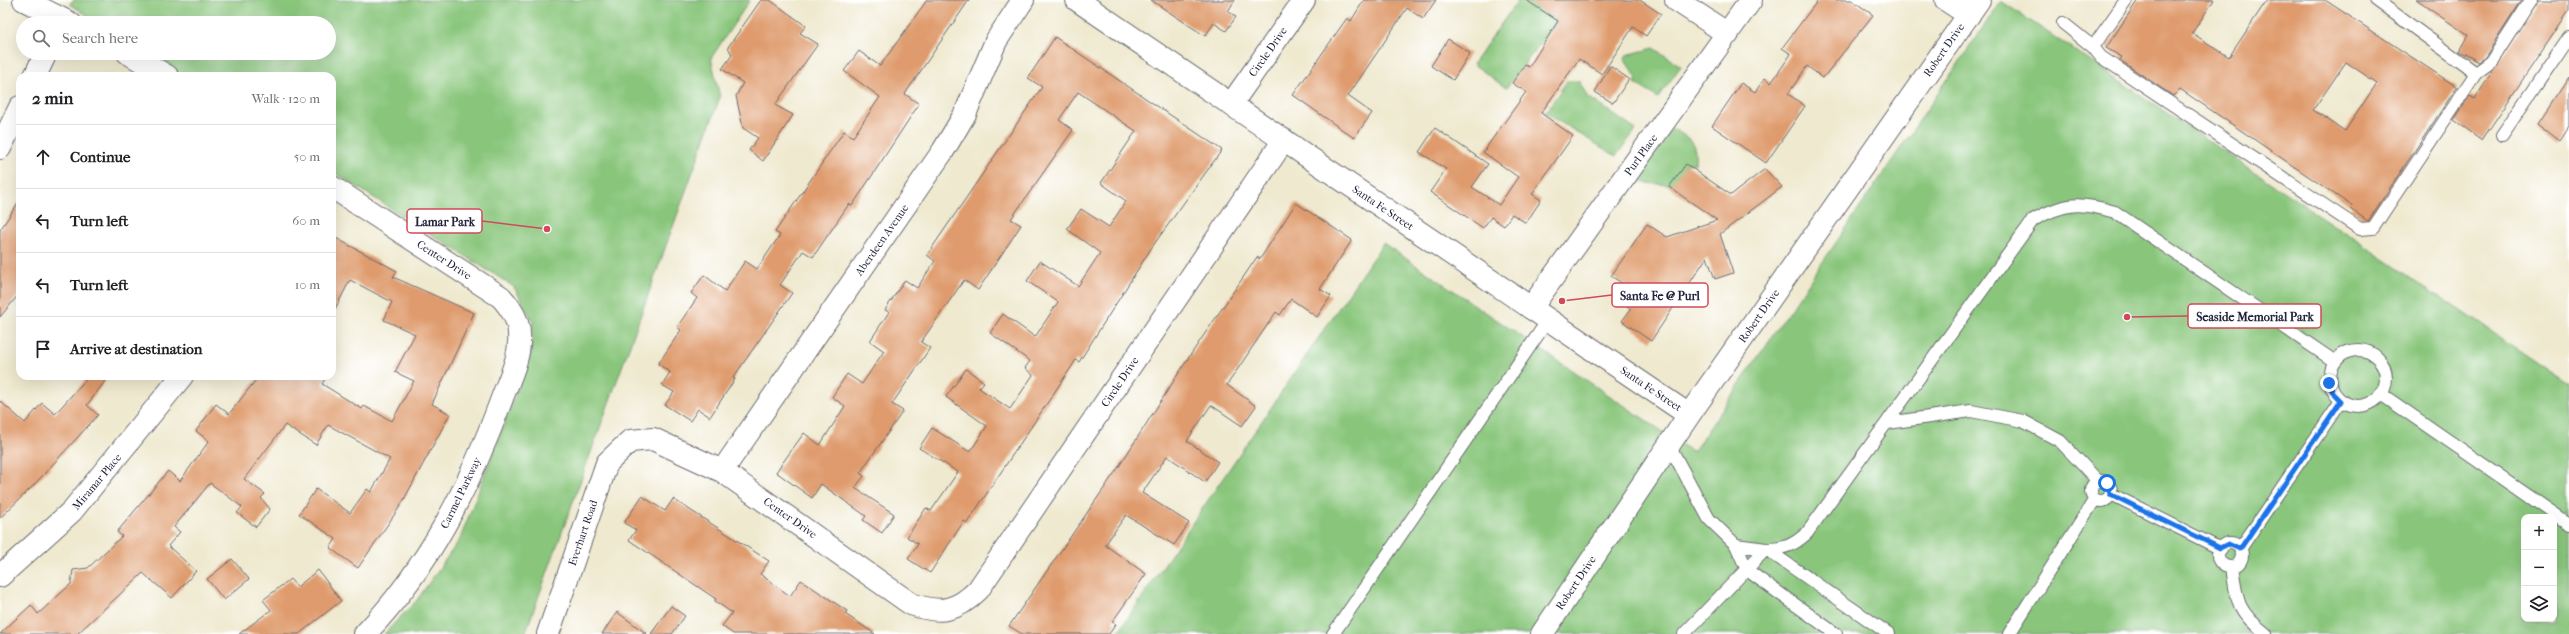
<!DOCTYPE html>
<meta charset="utf-8">
<style>
body{margin:0;font-family:"IM FELL French Canon",serif;background:#f6f6f6;color:#202124}
.controls{position:absolute;right:12px;bottom:12px;display:grid;overflow:hidden;border-radius:8px;box-shadow:0 4px 16px #0002}
.controls button{width:36px;height:36px;display:grid;place-items:center;padding:0;border:0;border-bottom:1px solid #e0e0e0;background:#fff;color:#202124;font:20px sans-serif}
.stop{position:absolute;width:12px;height:12px;margin:-9px;border:3px solid #1a73e8;border-radius:50%;background:#fff}
.stop.end{background:#1a73e8;border-color:#fff;box-shadow:0 1px 4px #0008}
.list{margin:0;padding:0;list-style:none}
h2{display:flex;justify-content:space-between;align-items:center;height:52px;margin:0;padding:0 16px;font-size:17px}
h2 small{font-size:13px;font-weight:400;color:#757577}
.list li{display:grid;grid-template-columns:26px 1fr auto;gap:12px;align-items:center;box-sizing:border-box;height:64px;padding:0 16px;border-top:1px solid #e0e0e0}
.list b{display:block;font-size:15px;white-space:nowrap}
.list em{font-size:13px;font-style:normal;color:#757577}
.icon{flex:none;width:22px;height:22px;fill:none;stroke:currentColor;stroke-width:2;stroke-linecap:round;stroke-linejoin:round}
.map{position:relative;flex:none;width:2569px;height:634px;overflow:hidden}
.search{position:absolute;background:#fff;box-shadow:0 4px 16px #0002;left:16px;top:16px;width:320px;height:44px;display:flex;align-items:center;gap:10px;box-sizing:border-box;padding:0 14px;border-radius:22px;color:#757577;font-size:15px}
.panel{position:absolute;background:#fff;box-shadow:0 4px 16px #0002;left:16px;top:72px;width:320px;height:308px;border-radius:12px}
.map>svg:first-child{display:block}
</style>
<div class="map">
<svg width="2569" height="634" viewBox="0 0 2569 634">
<rect width="100%" height="100%" fill="#fff"/>
<filter id="ink" filterUnits="userSpaceOnUse"><feTurbulence type="fractalNoise" baseFrequency=".025" numOctaves="2"/><feDisplacementMap in="SourceGraphic" scale="8" xChannelSelector="R" yChannelSelector="G"/><feConvolveMatrix kernelMatrix="1 2 1 2 8 2 1 2 1" color-interpolation-filters="sRGB"/></filter>
<filter id="wash" filterUnits="userSpaceOnUse"><feTurbulence type="fractalNoise" baseFrequency=".012" numOctaves="4" result="noise"/><feDisplacementMap in="SourceGraphic" scale="16" xChannelSelector="R" yChannelSelector="G"/><feGaussianBlur stdDeviation="0.9" result="paint"/><feColorMatrix in="noise" values="0 0 0 0 0 0 0 0 0 0 0 0 0 0 0 0 0 1.4 0 .05"/><feComposite in="paint" operator="in"/></filter>
<g filter="url(#wash)">
<rect width="100%" height="100%" fill="#efe9cf"/>
<path fill="#89c67c" stroke="#56745c" fill-rule="evenodd" d="M73 0H750L711 58 720 97 525 634H384L417 600 460 539 531 354 533 321 514 287 332 171V76H182L146 53H329V23H99L70 4Z
M1518 0H1538L1535 6 1558 21 1506 88 1473 64Z
M2001 1 2569 384V634H1117L1383 243 1693 452ZM2524 517H2554V619H2524Z
M1654 48 1681 66 1658 98 1635 83 1637 78 1624 59 1626 55Z
M1567 81H1579L1587 96 1636 130 1616 156 1545 113Z
M1672 128C1690 139 1697 141 1695 164L1689 162 1671 185 1635 182Z"/>
<g id="blocks">
<path fill="#df9b6d" fill-rule="evenodd" d="M761 0H770L806 26 800 33 818 44 775 105 793 115 763 161 749 150 758 138 743 128 736 96 743 83 722 69 732 55 728 47Z
M927 0H969L905 94 919 104 852 206 849 204 813 257 803 251 780 285 792 293 733 378 735 379 710 417 698 409 690 421 665 405 674 392 662 385 670 372 658 364 681 330 677 327 697 298 691 293 704 275 725 291 745 261 757 269 780 235 775 232 844 131 853 137 880 97 844 71 859 51 880 66Z
M1151 0H1235L1228 11 1236 17 1226 31 1214 23 1205 36Z
M1364 0H1436L1423 19 1407 8 1348 96 1372 113 1354 138 1293 95 1347 18 1351 21Z
M1526 0H1640L1661 14 1646 36 1633 27 1602 74 1579 59 1541 113 1573 136 1532 194 1541 200 1526 223 1512 214 1504 226 1491 217 1483 228 1430 192 1446 169 1419 152 1435 128 1488 164 1472 187 1499 205 1518 177 1483 152 1526 92 1512 83 1525 65 1529 67 1558 21Z
M1818 0H1852L1873 15 1823 78 1807 66 1788 94 1805 106 1766 163 1712 126 1741 83 1755 92 1765 78 1771 83 1791 54 1782 48Z
M2138 0H2214L2192 33 2229 57 2267 0H2325L2457 87 2368 221 2351 209 2352 206 2180 89 2173 96 2120 60 2122 57 2106 48ZM2346 62 2377 83 2345 131 2313 110Z
M2416 0H2522L2485 57 2479 62 2459 51 2468 35Z
M2538 0H2569V11L2482 140 2454 120 2470 96 2475 99Z
M1055 37 1222 150 1152 247 1079 362 1076 360 967 523 964 521 930 573 908 559 918 544 907 537 926 508 931 511 958 472 919 448 932 428 970 452 987 426 946 397 966 369 984 382 979 388 1010 409 1033 375 1025 368 1030 361 990 333 1003 314 1035 337 1058 302 1027 281 1040 261 1078 286 1100 253 1067 229 1081 209 1109 227 1126 201 1101 183 1136 131 1078 92 1059 120 1073 130 1011 219 1021 225 978 290 964 280 921 342 930 348 892 404 903 411 860 473 864 476 855 488 894 514 882 533 863 520 866 516 821 484 812 498 776 472 804 433 820 445 845 406 832 397 847 374 862 384 884 351 870 341 889 312 885 310 905 280 917 288 935 261 927 255 1042 87 1028 78Z
M1448 39 1470 53 1453 80 1431 66Z
M1610 66 1629 79 1613 103 1595 92Z
M2569 77V127L2560 141 2538 124Z
M1686 164 1731 195 1765 169 1782 187 1720 234 1733 273 1715 279 1707 257 1651 341 1622 321 1631 309 1617 299 1626 286 1611 276 1647 224 1667 237 1717 220 1669 187Z
M20 200V293L0 317V230Z
M1296 203 1352 240 1320 289 1331 296 1317 317 1291 299 1280 315 1276 312 1227 385 1256 406 1242 426 1211 405 1187 441 1218 462 1205 482 1167 456 1142 493 1189 523 1174 545 1126 515 1105 545 1146 574 1112 622 1116 624 1109 634H1022L1009 626 1118 468 1189 357 1257 257 1260 259Z
M332 236 397 271 393 277 474 313 432 404 450 414 401 505 358 568 330 548 336 539 299 514 316 489 350 513 367 489 371 492 390 459 328 425 316 445 285 425 244 479 265 494 261 498 270 509 256 527 237 513 242 507 210 483 174 527 180 532 168 546 196 571 172 598 143 573 77 634H0L31 605 38 614 71 584 73 570 88 568 122 536 117 532 168 471 180 481 209 441 196 431 216 404 229 414 259 376H327L322 384 362 409 364 406 392 421 414 381 395 372 415 334 384 320 392 302 350 280 332 315Z
M89 376H109L87 405 98 415 33 486 0 518V401L25 423 42 403 55 414Z
M642 496 665 511 673 499 769 561 760 574 790 596 801 580 847 611 845 614 875 634H733L722 626 732 613 715 601 716 599 629 540 636 530 624 523Z
M232 559 249 579 224 600 207 579Z
M318 570 341 601 299 634H239L271 610 263 600 290 579 297 587Z
M671 606 685 616 672 634H651Z
M617 612 647 634H602Z"/>
</g>
</g>
<g filter="url(#ink)">
<use href="#blocks" fill-opacity="0" stroke="#6a686f" stroke-width="1"/>
<g fill="none" stroke-linecap="round" stroke-linejoin="round">
<defs>
<path id="service" d="M2376 0 2476 73 2491 62 2531 0
M2063 23 2093 47 2101 57 2360 229 2373 228 2476 73
M2093 47 2126 0
M2502 135 2569 37
M2330 378a28 28 0 1 1 56 0a28 28 0 1 1-56 0Z
M2381 394 2569 524
M1888 423 1971 411 2023 421 2060 441 2099 482
M1669 445 1709 519 1736 545 1747 570 1836 634
M2091 491a10 10 0 1 1 20 0a10 10 0 1 1-20 0Z
M2111 494 2221 549
M2218 555a12 12 0 1 1 24 0a12 12 0 1 1-24 0Z
M1736 545 1766 549 1889 634
M2240 549 2341 401
M2232 567C2237 602 2237 611 2266 634
M1333 634 1548 320
M1684 634 1766 549C1785 549 1794 545 1807 533L2033 220C2066 202 2080 202 2115 212L2334 361
M2009 634 2095 499"/>
<path id="minor" d="M24 0 70 23
M1676 0 1728 34
M1946 0 1969 15
M128 53 167 76
M35 76 46 53
M1232 103 1304 0
M0 148 20 107
M332 187 501 297C510 307 519 320 519 334 521 357 509 379 501 401 469 487 429 567 365 634
M1531 308 1751 0
M722 471 943 151 965 114 996 41 1023 0
M0 576 72 511 182 376
M548 634 607 463 630 441 653 439 722 471 911 604C940 614 956 612 978 590L1284 140"/>
<path id="tertiary" d="M1077 0 1689 415
M1542 634 1689 415 1979 0"/>
</defs>
<use href="#service" stroke="#6a686f" stroke-width="14"/>
<use href="#minor" stroke="#6a686f" stroke-width="24"/>
<use href="#tertiary" stroke="#6a686f" stroke-width="24"/>
<use href="#service" stroke="#fff" stroke-width="12"/>
<use href="#minor" stroke="#fff" stroke-width="22"/>
<use href="#tertiary" stroke="#fff" stroke-width="22"/>
</g>
</g>
<g fill="none" stroke-linecap="round" stroke-linejoin="round" filter="url(#ink)">
<path stroke="#1a73e8" stroke-width="5" d="M2107 483 2110 494 2220 548 2228 544 2240 549 2341 401 2333 393 2329 383"/>
</g>
<g text-anchor="middle" dominant-baseline="central" stroke-width="3" stroke-linejoin="round" paint-order="stroke">
<g font-size="11" fill="#22223b" stroke="#fff">
<text transform="translate(1944 50) rotate(-55)">Robert Drive</text>
<text transform="translate(1268 52) rotate(-55)">Circle Drive</text>
<text transform="translate(1641 155) rotate(-54)">Purl Place</text>
<text transform="translate(1383 208) rotate(34)">Santa Fe Street</text>
<text transform="translate(882 240) rotate(-55)">Aberdeen Avenue</text>
<text transform="translate(444 260) rotate(33)">Center Drive</text>
<text transform="translate(1759 316) rotate(-55)">Robert Drive</text>
<text transform="translate(1120 382) rotate(-56)">Circle Drive</text>
<text transform="translate(1651 389) rotate(34)">Santa Fe Street</text>
<text transform="translate(97 482) rotate(-50)">Miramar Place</text>
<text transform="translate(461 493) rotate(-64)">Carmel Parkway</text>
<text transform="translate(790 518) rotate(35)">Center Drive</text>
<text transform="translate(583 533) rotate(-71)">Everhart Road</text>
<text transform="translate(1576 583) rotate(-56)">Robert Drive</text>
</g>
</g>
<path fill="none" stroke="#d1495b" stroke-width="1.5" d="M547 229L482 221M1562 301L1612 295M2127 317L2188 316"/>
<g fill="#d1495b" stroke="#fff" stroke-width="1.5">
<circle cx="547" cy="229" r="4"/>
<circle cx="1562" cy="301" r="4"/>
<circle cx="2127" cy="317" r="4"/>
</g>
<g fill="#fff" stroke="#d1495b" stroke-width="1.5">
<rect x="407" y="209" width="75" height="24" rx="4"/>
<rect x="1612" y="283" width="96" height="24" rx="4"/>
<rect x="2188" y="304" width="133" height="24" rx="4"/>
</g>
<g font-size="12" text-anchor="middle" font-weight="bold" fill="#22223b">
<text x="445" y="226">Lamar Park</text>
<text x="1660" y="300">Santa Fe @ Purl</text>
<text x="2255" y="321">Seaside Memorial Park</text>
</g>
</svg>
<div class="controls">
<button>+</button>
<button>−</button>
<button><svg class="icon" aria-label="layers" viewBox="0 0 24 24"><path d="M12 4l9 5-9 5-9-5zM3 14l9 5 9-5"/></svg></button>
</div>
<div class="stop" style="left:2107px;top:483px"></div>
<div class="stop end" style="left:2329px;top:383px"></div>
<div class="search"><svg class="icon" aria-label="search" viewBox="0 0 24 24"><circle cx="10" cy="10" r="6"/><path d="M15 15l6 6"/></svg>Search here</div>
<section class="panel">
<h2>2 min<small>Walk · 120 m</small></h2>
<ul class="list">
<li><svg class="icon" aria-label="ahead" viewBox="0 0 24 24"><path d="M12 20V5M6 11l6-6 6 6"/></svg><div><b>Continue</b></div><em>50 m</em></li>
<li><svg class="icon" aria-label="left" viewBox="0 0 24 24"><path d="M17 20v-9H6M10 6l-5 5 5 5"/></svg><div><b>Turn left</b></div><em>60 m</em></li>
<li><svg class="icon" aria-label="left" viewBox="0 0 24 24"><path d="M17 20v-9H6M10 6l-5 5 5 5"/></svg><div><b>Turn left</b></div><em>10 m</em></li>
<li><svg class="icon" aria-label="arrive" viewBox="0 0 24 24"><path d="M6 21V4h12l-3 4 3 4H6"/></svg><div><b>Arrive at destination</b></div></li>
</ul>
</section>
</div>
